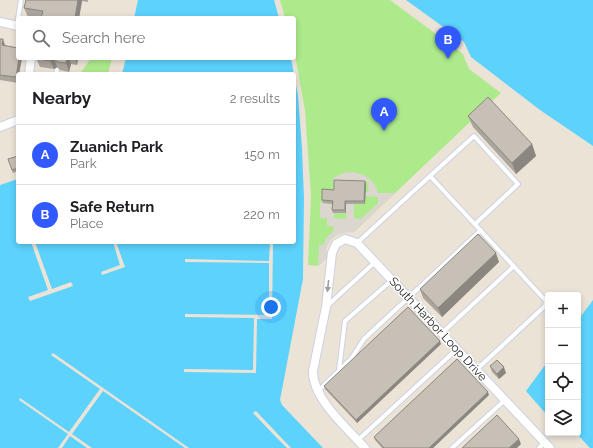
<!DOCTYPE html>
<meta charset="utf-8">
<style>
body{margin:0;font-family:Raleway,sans-serif;background:#f6f6f6;color:#202124}
.controls{position:absolute;right:12px;bottom:12px;display:grid;overflow:hidden;border-radius:4px;box-shadow:0 2px 6px #0003}
.controls button{width:36px;height:36px;display:grid;place-items:center;padding:0;border:0;border-bottom:1px solid #e0e0e0;background:#fff;color:#202124;font:20px sans-serif}
.you{position:absolute;left:271px;top:307px;width:14px;height:14px;margin:-10px;border:3px solid #fff;border-radius:50%;background:#1a73e8;box-shadow:0 0 0 6px #1a73e833}
.badge{display:grid;place-items:center;width:26px;height:26px;border-radius:50%;background:#3159ff;color:#fff;font-size:13px;font-weight:700}
.pin{position:absolute;translate:-50% -33px;filter:drop-shadow(0 1px 2px #0008)}
.pin::after{content:'';position:absolute;top:21px;width:14px;height:12px;background:inherit;clip-path:polygon(0 0,100% 0,50% 100%)}
.list{margin:0;padding:0;list-style:none}
h2{display:flex;justify-content:space-between;align-items:center;height:52px;margin:0;padding:0 16px;font-size:17px}
h2 small{font-size:13px;font-weight:400;color:#757577}
.list li{display:grid;grid-template-columns:26px 1fr auto;gap:12px;align-items:center;box-sizing:border-box;height:60px;padding:0 16px;border-top:1px solid #e0e0e0}
.list b{display:block;font-size:15px;white-space:nowrap}
.list p{margin:0;font-size:13px;white-space:nowrap;color:#757577}
.list em{font-size:13px;font-style:normal;color:#757577}
.icon{flex:none;width:22px;height:22px;fill:none;stroke:currentColor;stroke-width:2;stroke-linecap:round;stroke-linejoin:round}
.map{position:relative;flex:none;width:593px;height:448px;overflow:hidden}
.search{position:absolute;background:#fff;box-shadow:0 2px 6px #0003;left:16px;top:16px;width:280px;height:44px;display:flex;align-items:center;gap:10px;box-sizing:border-box;padding:0 14px;border-radius:4px;color:#757577;font-size:15px}
.panel{position:absolute;background:#fff;box-shadow:0 2px 6px #0003;left:16px;top:72px;width:280px;height:172px;border-radius:4px}
.map>svg:first-child{display:block}
</style>
<div class="map">
<svg width="593" height="448" viewBox="0 0 593 448">
<rect width="100%" height="100%" fill="#ece3d7"/>
<path fill="#adea8c" d="M280 0H390L463 54 469 69 501 93 490 103 505 114 501 118 474 126 470 122 354 232C337 231 322 240 327 258L318 266 308 265 311 196 305 111 294 49V18H285Z
M91 58H112L108 74H80Z"/>
<path fill="#dbd6ce" d="M352 172 361 174 369 178 375 185 378 193H395L354 232 341 233 333 237 326 247 327 258 318 266 319 245H323L327 237 333 232 334 226H327V218H320V203L334 204V218L346 219V204H354V218L361 219 378 203V197L365 196 366 192H368L369 182 364 181V184L333 183V178L343 173Z"/>
<path fill="#5cd2fc" d="M138 0H274L279 18H134Z
M406 0H593V146L540 110 471 57 464 42Z
M126 58H291L298 96 302 148 304 198 303 279 280 400 282 405 323 448H0V185L18 179V242H294V74H122Z
M593 300V448H590L576 433H578V320Z
M548 361V412L546 414 526 391Z"/>
<path fill="#ece3d7" d="M31 242H35L52 289 71 282 73 286 30 301 28 297 48 290Z
M113 242H116L125 267 102 275 101 272 120 265Z
M270 242H273L272 319H257L256 373 184 372V369L253 370 254 318 185 317V314L269 315V263L185 262V259L269 261Z
M53 353 189 448H185L103 391 72 434 92 448H87L70 436 62 448H58L68 434 19 400 20 398 69 432 100 389 51 355Z
M256 411 291 448H287L273 434 253 413Z"/>
<g fill="none" stroke-linecap="round" stroke-linejoin="round">
<defs>
<path id="lane" d="M17 25 21 0
M56 74 57 70
M430 176 474 136 518 184 475 224
M357 243 430 176 546 301 545 306 476 370
M327 306 375 262
M442 333 514 266
M339 370 345 321 392 280
M318 391 351 359 364 339 481 230
M358 440 457 349
M452 448 505 400
M539 448 544 443"/>
<path id="street" d="M0 22 18 26
M29 74 31 58
M0 127 18 120
M365 448C347 428 312 398 313 371L326 307 332 253 336 244 345 239 357 243 550 448"/>
</defs>
<use href="#lane" stroke="#ccd1e3" stroke-width="6"/>
<use href="#street" stroke="#ccd1e3" stroke-width="10"/>
<use href="#lane" stroke="#fff" stroke-width="4"/>
<use href="#street" stroke="#fff" stroke-width="8"/>
</g>
<path fill="#aba59d" d="M26 0H88V2L82 1 79 18H34L28 17 24 8Z
M0 39 5 46 22 58 19 74H18V83L0 80Z
M36 58H78L77 65 71 64 69 72 60 70 57 67 54 69 40 67Z
M468 116 532 144 536 156 516 174 473 127Z
M18 156V171L13 173 8 159Z
M366 184 365 204H346V213H333L332 210V204L323 203 322 200 334 190Z
M499 262 442 317 423 298 420 289Z
M441 344 357 423 325 389 324 386Z
M490 366 506 373 499 379 492 372Z
M489 395 433 448H382L375 440 374 437Z"/>
<path fill="#8b8680" d="M78 0H82V1L79 18H75Z
M3 39 5 45 4 51 2 45Z
M19 58H22L19 74H18V83L16 77Z
M54 58 57 67 54 69 50 61Z
M67 58H69L71 64 69 72 66 63Z
M75 58H78L77 65Z
M532 144 536 156 516 174 512 163Z
M365 181 366 184 365 204 364 201Z
M345 201 346 204V213L345 210Z
M496 253 499 262 442 317 438 308Z
M440 341 441 344 357 423 356 420Z
M504 367 506 373 499 379 497 374Z
M488 392 489 395 433 448H429Z
M519 439 521 444 517 448H509Z"/>
<path fill="#c7c0b7" stroke="#8b8680" d="M26 0H78L75 18H41L43 11 24 8Z
M0 39H3L2 45 18 48V58H19L16 77 0 75Z
M36 58H54L50 61Z
M54 58H67L66 63 57 62Z
M488 97 532 144 512 163 468 116Z
M18 156V168L12 170 8 159Z
M334 180 365 181 364 201H345V210H332L333 201 322 200V189L334 190Z
M478 234 496 253 438 308 420 289Z
M408 307 440 341 356 420 324 386Z
M457 359 488 392 429 448H384L374 437Z
M497 360 504 367 497 374 490 366Z
M497 415 519 439 509 448H462Z"/>
<defs><path id="oneway-solid" d="M-6-.8H1V-3.2L6.5 0L1 3.2V.8H-6Z"/></defs>
<use fill="#9e9e9e" href="#oneway-solid" transform="translate(328 286) rotate(96)"/>
<g text-anchor="middle" dominant-baseline="central" stroke-width="3" stroke-linejoin="round" paint-order="stroke">
<g font-size="12" fill="#272727" stroke="#fff">
<text transform="translate(438 329) rotate(47)">South Harbor Loop Drive</text>
</g>
</g>
</svg>
<div class="controls">
<button>+</button>
<button>−</button>
<button><svg class="icon" aria-label="locate" viewBox="0 0 24 24"><circle cx="12" cy="12" r="6"/><path d="M12 2v4M12 18v4M2 12h4M18 12h4"/></svg></button>
<button><svg class="icon" aria-label="layers" viewBox="0 0 24 24"><path d="M12 4l9 5-9 5-9-5zM3 14l9 5 9-5"/></svg></button>
</div>
<div class="you"></div>
<div class="pin badge" style="left:384px;top:131px">A</div>
<div class="pin badge" style="left:448px;top:59px">B</div>
<div class="search"><svg class="icon" aria-label="search" viewBox="0 0 24 24"><circle cx="10" cy="10" r="6"/><path d="M15 15l6 6"/></svg>Search here</div>
<section class="panel">
<h2>Nearby<small>2 results</small></h2>
<ul class="list">
<li><span class="badge">A</span><div><b>Zuanich Park</b><p>Park</p></div><em>150 m</em></li>
<li><span class="badge">B</span><div><b>Safe Return</b><p>Place</p></div><em>220 m</em></li>
</ul>
</section>
</div>
